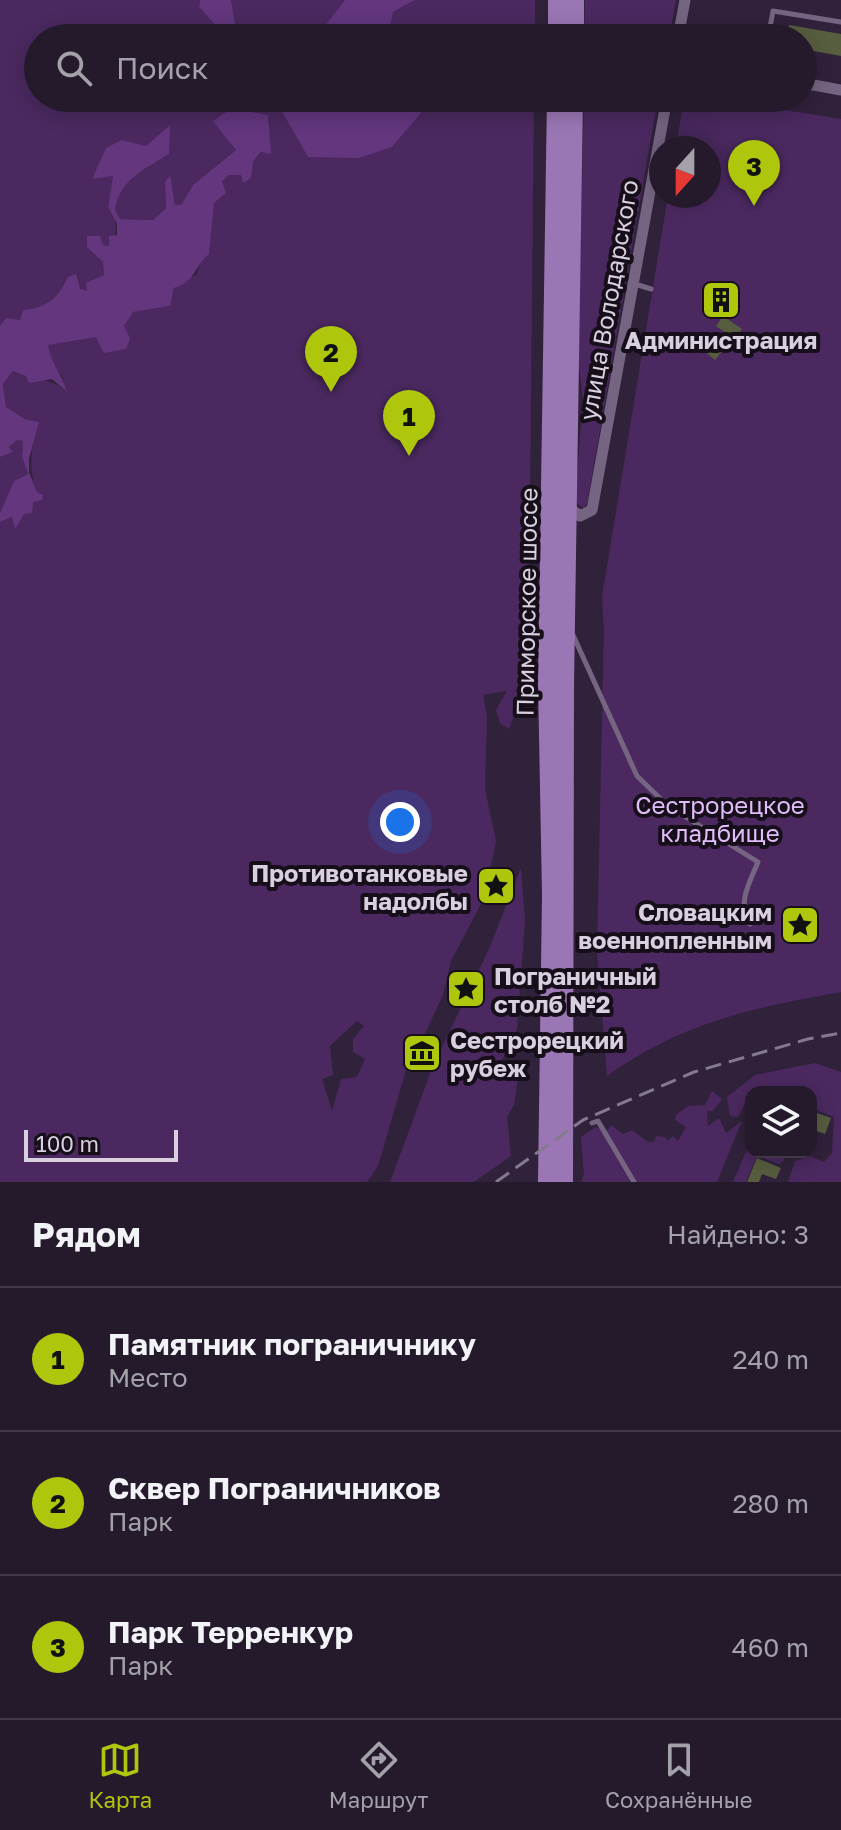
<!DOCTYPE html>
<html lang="ru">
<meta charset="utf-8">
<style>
body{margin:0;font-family:"Golos Text",sans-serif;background:#312738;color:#f1f3f6}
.controls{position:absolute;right:24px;bottom:24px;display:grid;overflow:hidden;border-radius:16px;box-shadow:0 4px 20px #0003}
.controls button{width:72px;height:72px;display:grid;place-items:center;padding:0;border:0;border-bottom:2px solid #423848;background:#251a2c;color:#f1f3f6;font:40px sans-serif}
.compass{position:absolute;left:649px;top:136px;width:72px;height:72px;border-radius:50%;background:#251a2c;box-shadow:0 4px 20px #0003;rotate:201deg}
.scale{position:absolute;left:24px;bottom:20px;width:154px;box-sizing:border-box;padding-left:8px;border:4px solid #d8cfdf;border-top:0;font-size:22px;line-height:28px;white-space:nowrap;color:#d8cfdf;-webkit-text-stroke:6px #160f1a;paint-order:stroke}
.you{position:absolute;left:400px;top:822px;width:28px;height:28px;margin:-20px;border:6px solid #fff;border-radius:50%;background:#1a73e8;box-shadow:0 0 0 12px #1a73e833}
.badge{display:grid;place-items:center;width:52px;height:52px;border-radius:50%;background:#aec60b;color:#111;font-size:26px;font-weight:700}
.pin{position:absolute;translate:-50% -66px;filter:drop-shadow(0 2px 4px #0008)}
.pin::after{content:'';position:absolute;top:42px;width:28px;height:24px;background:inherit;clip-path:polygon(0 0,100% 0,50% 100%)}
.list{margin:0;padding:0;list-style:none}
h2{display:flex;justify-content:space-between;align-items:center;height:104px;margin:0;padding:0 32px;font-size:34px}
h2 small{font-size:26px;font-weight:400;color:#a3a1a9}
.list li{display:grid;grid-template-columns:52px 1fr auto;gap:24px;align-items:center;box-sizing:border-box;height:144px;padding:0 32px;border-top:2px solid #423848}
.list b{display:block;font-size:30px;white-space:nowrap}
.list p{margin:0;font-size:26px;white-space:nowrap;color:#a3a1a9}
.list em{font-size:26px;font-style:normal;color:#a3a1a9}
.icon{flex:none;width:44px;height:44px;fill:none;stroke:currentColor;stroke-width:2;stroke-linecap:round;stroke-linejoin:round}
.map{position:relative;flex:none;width:841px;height:1182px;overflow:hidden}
.search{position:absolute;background:#251a2c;box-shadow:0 4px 20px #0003;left:24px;right:24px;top:24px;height:88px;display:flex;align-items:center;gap:20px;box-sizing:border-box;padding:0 28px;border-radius:44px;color:#a3a1a9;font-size:30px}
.sheet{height:536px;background:#251a2c}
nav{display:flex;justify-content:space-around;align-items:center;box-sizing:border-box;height:112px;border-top:2px solid #423848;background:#251a2c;font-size:22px;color:#a3a1a9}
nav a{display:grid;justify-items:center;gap:4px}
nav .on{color:#aec60b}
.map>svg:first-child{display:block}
</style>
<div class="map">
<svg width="841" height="1182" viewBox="0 0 841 1182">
<rect width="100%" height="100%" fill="#31223b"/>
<path fill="#4b2960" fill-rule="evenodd" d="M0 0H200L199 7 227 38H38V98H227L236 150 193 185 181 205H175L169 176 165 182 166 208 153 220 120 219 115 210C120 179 144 170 169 154V126L146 146 122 140 92 178 113 176 108 207C117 223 120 231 109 246L103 245 104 275 88 291 61 293 42 309 23 310 20 320 6 319 0 326Z
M231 0H345L315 38H249L235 23Z
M415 0H535V38H393L389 32 393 12Z
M585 0H676L669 38H584Z
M236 98H274L308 157 392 147 434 98H534L528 690H515L520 698 509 729 500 723 496 710 507 691 483 695 487 716 485 789 496 841 493 856 483 900 451 961 443 995 421 1042 408 1063 378 1166 367 1182H0V522L12 517 15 527 37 492C27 466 32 449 38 422L25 419 6 407 3 384 13 371C32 379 50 378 66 391L62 376 52 366 47 345C78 338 114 340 133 312L170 306 174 288 197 274 201 260 209 253C211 227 210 197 227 175H241L243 182 250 178 253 162 262 152 270 153 268 115 247 111ZM357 1021 364 1026 353 1039V1052L365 1059 357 1077 341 1079 332 1111 322 1079 333 1075 330 1046Z
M584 98H658L587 504 583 508 575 502 583 400 578 359Z
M684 98H709L841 119V992C752 1008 683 1022 607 1076L597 950 604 630 602 597 668 196H709V148H676Z
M17 439 23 441 22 457 28 474 14 481 0 513V457L12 452 9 447Z
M521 868 525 921 517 1029 500 1064 518 1078 514 1105 507 1117 511 1156 474 1182H390L433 1066 489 949Z
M815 1063 841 1072V1182H788L795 1161 810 1156 824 1162 832 1153 834 1117 811 1108V1092H751V1102L745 1103 738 1117 730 1116 727 1097 755 1075Z
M712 1091 722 1099 713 1111H707L708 1126 719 1118 726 1133 742 1121 717 1182H581L584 1175 581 1137 596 1127 606 1132 611 1125 623 1134 632 1130 648 1142H654L656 1136 666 1137 667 1141 673 1136 678 1141 686 1127 675 1120 676 1115 688 1106 705 1105Z
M751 1140V1152H775L785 1160 779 1164 757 1156 746 1182H733Z"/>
<path fill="#63367e" d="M200 0H231L235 23 249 38H227L199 7Z
M345 0H415L393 12 389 32 393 38H315Z
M227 98H236L247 111 268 115 271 154 261 152 253 162 251 178 243 183 241 175H228L222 182 226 193 214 203 209 254C194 266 196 282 174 288L170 306 133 312 124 326 130 338 126 349 104 353 96 337 48 345C51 364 62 374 67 392L52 379 29 383 26 376 13 371 3 384 6 407 25 419 39 422 29 459V472L37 492 43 495 42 500 33 502 32 513 24 514 15 529 12 517 0 522V513L14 481 28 474 22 457 23 441 17 440 9 447 13 452 0 457V326L6 318 20 320 23 310C46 308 58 299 68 277L76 274 80 289 87 291 86 283 104 275 103 262 87 247V236H100L103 245 109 246V236L117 235V224L108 207 113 176 92 179 106 148 122 140 146 146 170 125 169 154C144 170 120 179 115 210L120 219 153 220 166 208 165 182 170 175 175 205H181L193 185 236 150 213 121 228 111Z
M274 98H434L392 147 359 158 308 157Z"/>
<path fill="#575e3f" d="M789 25 841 34V56L803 49V38H787Z
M729 290 736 296 722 312 709 301 715 294 721 299Z
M723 316 742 329 735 339 716 326Z
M710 341 722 351 715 360 703 350Z
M811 1111 831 1118 825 1134 811 1129Z
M757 1158 781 1168 776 1179 762 1174 759 1182H747Z"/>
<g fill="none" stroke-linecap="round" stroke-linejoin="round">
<path stroke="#766582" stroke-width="5" d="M768 38 773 11 841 22
M635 284 651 289
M573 635 637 776 668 806 758 862C749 884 737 902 750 924
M592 1123 598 1121 634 1182"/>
<path stroke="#766582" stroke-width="11" d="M678 38 685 0
M803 83 841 90
M568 507 580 516 592 510 667 98"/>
<path stroke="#9b76b5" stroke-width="20" d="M558 38V0
M574 38V0
M548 1182 552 895 548 681 557 98
M563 1182 564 686 573 98"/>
<path stroke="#85798e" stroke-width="3" stroke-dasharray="16 8" stroke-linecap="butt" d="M496 1182 583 1120 694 1072 808 1039 841 1033"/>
</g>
<defs>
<symbol id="building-square" viewBox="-11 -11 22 22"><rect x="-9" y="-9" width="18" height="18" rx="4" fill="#aec60b" stroke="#160f1a"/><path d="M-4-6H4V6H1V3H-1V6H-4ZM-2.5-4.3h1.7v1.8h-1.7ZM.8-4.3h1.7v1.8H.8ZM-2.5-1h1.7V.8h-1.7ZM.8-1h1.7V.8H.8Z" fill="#111"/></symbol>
<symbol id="sight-square" viewBox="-11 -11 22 22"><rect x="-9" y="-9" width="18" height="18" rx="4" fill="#aec60b" stroke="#160f1a"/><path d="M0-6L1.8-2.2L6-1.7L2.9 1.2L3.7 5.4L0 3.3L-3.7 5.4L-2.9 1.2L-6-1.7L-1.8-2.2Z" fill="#111"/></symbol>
<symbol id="museum-square" viewBox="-11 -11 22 22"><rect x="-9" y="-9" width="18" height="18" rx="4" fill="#aec60b" stroke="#160f1a"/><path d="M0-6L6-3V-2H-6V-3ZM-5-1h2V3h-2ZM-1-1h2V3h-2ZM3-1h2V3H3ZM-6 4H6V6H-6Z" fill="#111"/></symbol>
</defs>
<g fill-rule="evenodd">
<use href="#building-square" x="699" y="278" width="44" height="44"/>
<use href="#sight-square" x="474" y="864" width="44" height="44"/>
<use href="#sight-square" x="778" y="903" width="44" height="44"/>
<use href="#sight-square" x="444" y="967" width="44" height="44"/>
<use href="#museum-square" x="400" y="1031" width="44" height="44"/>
</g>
<g text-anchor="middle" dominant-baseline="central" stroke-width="8" stroke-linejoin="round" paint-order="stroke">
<g font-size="24" fill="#d8cfdf" stroke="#160f1a">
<text transform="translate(608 300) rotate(-80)">улица Володарского</text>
<text transform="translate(526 602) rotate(-89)">Приморское шоссе</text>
</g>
<g font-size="24" font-weight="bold" fill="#d8cfdf" stroke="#160f1a" text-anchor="end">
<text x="721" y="339" text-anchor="middle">Администрация</text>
<text x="468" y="872">Противотанковые<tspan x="468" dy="28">надолбы</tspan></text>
<text x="772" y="911">Словацким<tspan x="772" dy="28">военнопленным</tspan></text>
<text x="494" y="975" text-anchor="start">Пограничный<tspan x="494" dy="28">столб №2</tspan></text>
<text x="450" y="1039" text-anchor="start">Сестрорецкий<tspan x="450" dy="28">рубеж</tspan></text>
</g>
<g font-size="24" fill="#e0bcf9" stroke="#160f1a">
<text x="720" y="804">Сестрорецкое<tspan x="720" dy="28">кладбище</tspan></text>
</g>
</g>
</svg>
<div class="controls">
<button><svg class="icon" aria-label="layers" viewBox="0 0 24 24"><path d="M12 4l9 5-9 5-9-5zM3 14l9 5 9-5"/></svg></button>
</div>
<svg class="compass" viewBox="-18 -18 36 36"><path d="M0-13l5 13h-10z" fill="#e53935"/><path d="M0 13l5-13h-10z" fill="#a3a1a9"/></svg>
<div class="scale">100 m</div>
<div class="you"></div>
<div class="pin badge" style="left:409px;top:456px">1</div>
<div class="pin badge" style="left:331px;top:392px">2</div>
<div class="pin badge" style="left:754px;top:206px">3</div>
<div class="search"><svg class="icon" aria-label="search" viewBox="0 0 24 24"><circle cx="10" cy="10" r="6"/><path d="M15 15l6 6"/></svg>Поиск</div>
</div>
<section class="sheet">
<h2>Рядом<small>Найдено: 3</small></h2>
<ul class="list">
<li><span class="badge">1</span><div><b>Памятник пограничнику</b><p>Место</p></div><em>240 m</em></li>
<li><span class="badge">2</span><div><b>Сквер Пограничников</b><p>Парк</p></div><em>280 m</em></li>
<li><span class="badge">3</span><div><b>Парк Терренкур</b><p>Парк</p></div><em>460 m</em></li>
</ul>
</section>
<nav>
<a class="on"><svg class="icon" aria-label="map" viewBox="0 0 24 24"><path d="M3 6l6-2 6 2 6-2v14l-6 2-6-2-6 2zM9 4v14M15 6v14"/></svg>Карта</a>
<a><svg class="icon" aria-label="directions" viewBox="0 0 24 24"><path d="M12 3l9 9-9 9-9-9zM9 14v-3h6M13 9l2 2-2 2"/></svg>Маршрут</a>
<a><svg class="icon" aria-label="saved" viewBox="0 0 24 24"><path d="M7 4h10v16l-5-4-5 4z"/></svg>Сохранённые</a>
</nav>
